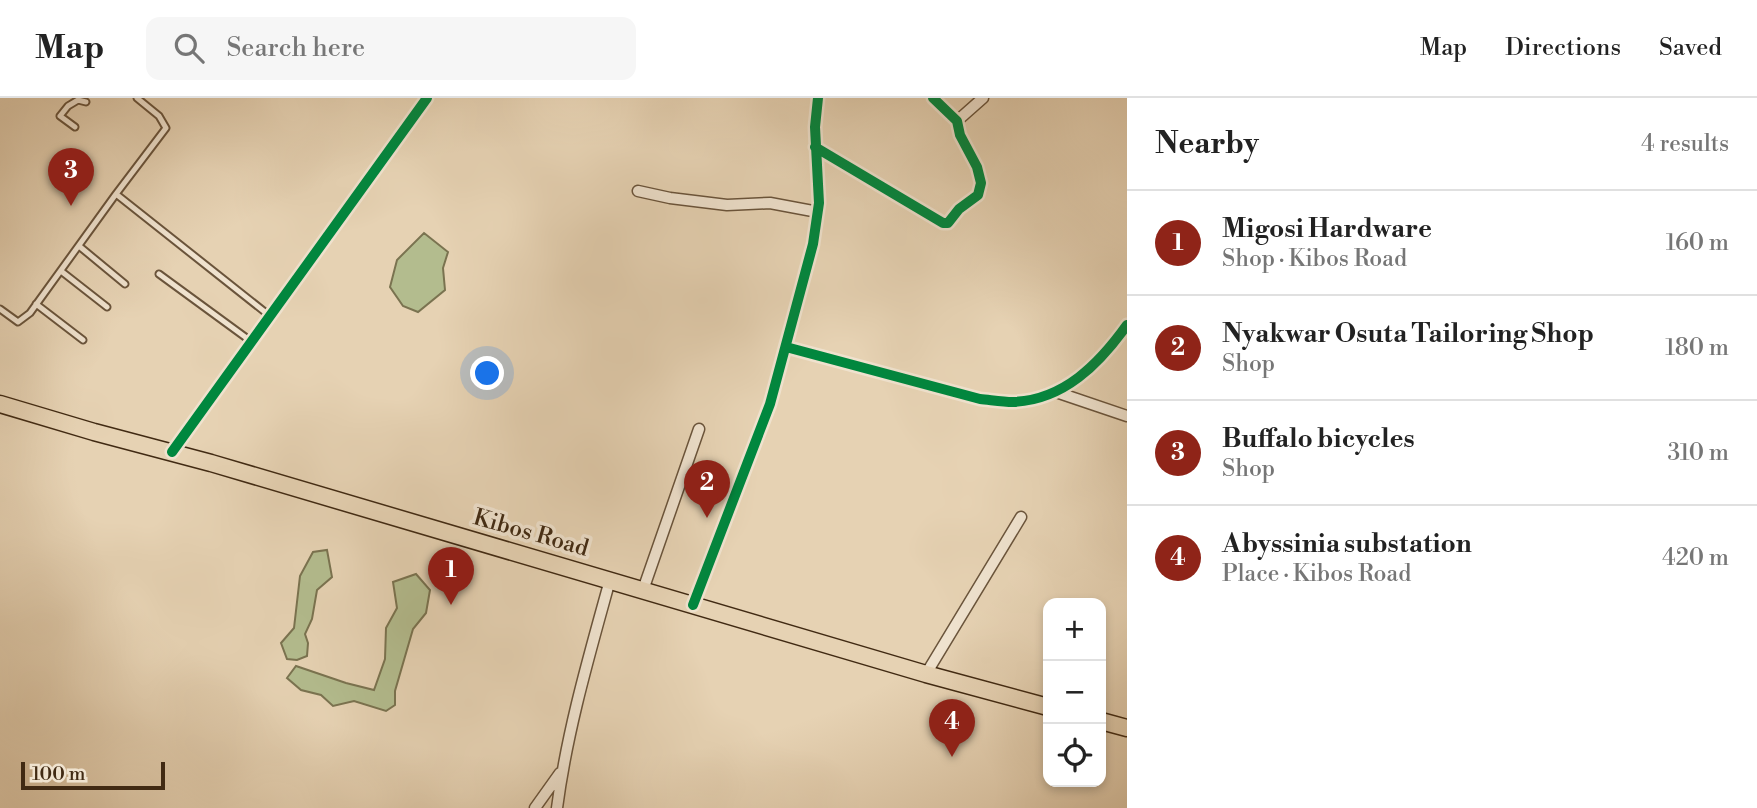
<!DOCTYPE html>
<meta charset="utf-8">
<style>
body{margin:0;font-family:"Libre Bodoni",serif;background:#f6f6f6;color:#222}
.controls{position:absolute;right:21px;bottom:21px;display:grid;overflow:hidden;border-radius:14px;box-shadow:0 4px 10px #0003}
.controls button{width:63px;height:63px;display:grid;place-items:center;padding:0;border:0;border-bottom:2px solid #e0e0e0;background:#fff;color:#222;font:35px sans-serif}
.scale{position:absolute;left:21px;bottom:18px;width:144px;box-sizing:border-box;padding-left:7px;border:4px solid #412a13;border-top:0;font-size:19px;line-height:24px;white-space:nowrap;color:#412a13;-webkit-text-stroke:5px #efe2ce;paint-order:stroke}
.you{position:absolute;left:488px;top:276px;width:24px;height:24px;margin:-18px;border:5px solid #fff;border-radius:50%;background:#1a73e8;box-shadow:0 0 0 10px #1a73e833}
.badge{display:grid;place-items:center;width:46px;height:46px;border-radius:50%;background:#8f2418;color:#fff;font-size:23px;font-weight:700}
.pin{position:absolute;translate:-50% -58px;filter:drop-shadow(0 2px 4px #0008)}
.pin::after{content:'';position:absolute;top:37px;width:24px;height:21px;background:inherit;clip-path:polygon(0 0,100% 0,50% 100%)}
.list{margin:0;padding:0;list-style:none}
h2{display:flex;justify-content:space-between;align-items:center;height:91px;margin:0;padding:0 28px;font-size:30px}
h2 small{font-size:23px;font-weight:400;color:#767676}
.list li{display:grid;grid-template-columns:46px 1fr auto;gap:21px;align-items:center;box-sizing:border-box;height:105px;padding:0 28px;border-top:2px solid #e0e0e0}
.list b{display:block;font-size:26px;white-space:nowrap}
.list p{margin:0;font-size:23px;white-space:nowrap;color:#767676}
.list em{font-size:23px;font-style:normal;color:#767676}
.icon{flex:none;width:38px;height:38px;fill:none;stroke:currentColor;stroke-width:2;stroke-linecap:round;stroke-linejoin:round}
.map{position:relative;flex:none;width:1127px;height:710px;overflow:hidden}
header{display:flex;align-items:center;gap:42px;box-sizing:border-box;height:98px;padding:0 35px;background:#fff;border-bottom:2px solid #e0e0e0}
header strong{font-size:33px}
nav{display:flex;gap:38px;margin-inline-start:auto;font-size:24px}
.search{width:490px;height:63px;background:#f6f6f6;display:flex;align-items:center;gap:18px;box-sizing:border-box;padding:0 24px;border-radius:14px;color:#767676;font-size:26px}
main{display:flex}
aside{flex:1;background:#fff}
.map>svg:first-child{display:block}
</style>
<header>
<strong>Map</strong>
<div class="search"><svg class="icon" aria-label="search" viewBox="0 0 24 24"><circle cx="10" cy="10" r="6"/><path d="M15 15l6 6"/></svg>Search here</div>
<nav><a>Map</a><a>Directions</a><a>Saved</a></nav>
</header>
<main>
<div class="map">
<svg width="1127" height="710" viewBox="0 0 1127 710">
<rect width="100%" height="100%" fill="#e6d2b3"/>
<filter id="stains"><feTurbulence type="fractalNoise" baseFrequency=".00286" numOctaves="4"/><feColorMatrix values="0 0 0 0 .2 0 0 0 0 .09 0 0 0 0 .02 0 0 0 .5 -.17"/></filter>
<radialGradient id="worn" r=".72"><stop offset=".6" stop-color="#630" stop-opacity="0"/><stop offset="1" stop-color="#630" stop-opacity=".3"/></radialGradient>
<path fill="#b3bc8e" stroke="#7a7350" stroke-width="2" d="M424 135 448 154 443 170 445 192 418 214 403 208 390 189 397 162Z
M327 452 332 479 317 492 312 521 305 536 308 545 307 558 297 562 287 561 281 545 294 530 300 478 313 454Z
M416 476 430 492 426 515 413 531 395 593V607L386 613 354 603 333 608 321 597 301 592 287 580 296 568 346 585 374 592 385 561 386 530 397 510 393 484Z"/>
<g fill="none" stroke-linecap="round" stroke-linejoin="round">
<defs>
<path id="lane" d="M75 29 60 18 68 8 78 2 86 4
M116 96 166 30 159 18 137 0
M79 148 125 186
M61 173 107 209
M159 176 252 244
M36 206 83 242
M0 211 18 224 30 215 116 96 270 218"/>
<path id="street" d="M957 23 983 0
M815 49 943 125H948L959 111 978 97 981 85 977 69 960 37 957 23 933 0
M638 93 670 100 727 107 770 105 818 114
M786 249 980 301C991 302 1002 304 1013 304 1064 302 1099 266 1127 227
M1056 294 1127 318
M172 354 427 0
M643 492 699 331
M693 507 770 306 813 146 819 105 815 29 818 0
M926 576 1021 419
M535 710 560 675
M557 710C567 633 589 558 610 482"/>
<path id="primary" d="M0 306 94 334 211 365 926 576 1048 609
M1101 623 1127 630"/>
</defs>
<use href="#lane" stroke="#6a543b" stroke-width="9"/>
<use href="#street" stroke="#6a543b" stroke-width="13"/>
<use href="#primary" stroke="#412a13" stroke-width="19"/>
<use href="#lane" stroke="#efe2ce" stroke-width="5"/>
<use href="#street" stroke="#efe2ce" stroke-width="10"/>
<use href="#primary" stroke="#e6d2b3" stroke-width="16"/>
<defs>
<path id="cycleway" d="M815 49 943 125H948L959 111 978 97 981 85 977 69 960 37 957 23 933 0
M786 249 980 301C991 302 1002 304 1013 304 1064 302 1099 266 1127 227
M172 354 427 0
M693 507 770 306 813 146 819 105 815 29 818 0"/>
</defs>
<use href="#cycleway" stroke="#efe2ce" stroke-width="15"/>
<use href="#cycleway" stroke="#00873e" stroke-width="10"/>
</g>
<g text-anchor="middle" dominant-baseline="central" stroke-width="7" stroke-linejoin="round" paint-order="stroke">
<g font-size="23" fill="#412a13" stroke="#efe2ce">
<text transform="translate(531 435) rotate(16)">Kibos Road</text>
</g>
</g>
<rect width="100%" height="100%" filter="url(#stains)"/>
<rect width="100%" height="100%" fill="url(#worn)"/>
</svg>
<div class="controls">
<button>+</button>
<button>−</button>
<button><svg class="icon" aria-label="locate" viewBox="0 0 24 24"><circle cx="12" cy="12" r="6"/><path d="M12 2v4M12 18v4M2 12h4M18 12h4"/></svg></button>
</div>
<div class="scale">100 m</div>
<div class="you"></div>
<div class="pin badge" style="left:451px;top:507px">1</div>
<div class="pin badge" style="left:707px;top:420px">2</div>
<div class="pin badge" style="left:71px;top:108px">3</div>
<div class="pin badge" style="left:952px;top:659px">4</div>
</div>
<aside>
<h2>Nearby<small>4 results</small></h2>
<ul class="list">
<li><span class="badge">1</span><div><b>Migosi Hardware</b><p>Shop · Kibos Road</p></div><em>160 m</em></li>
<li><span class="badge">2</span><div><b>Nyakwar Osuta Tailoring Shop</b><p>Shop</p></div><em>180 m</em></li>
<li><span class="badge">3</span><div><b>Buffalo bicycles</b><p>Shop</p></div><em>310 m</em></li>
<li><span class="badge">4</span><div><b>Abyssinia substation</b><p>Place · Kibos Road</p></div><em>420 m</em></li>
</ul>
</aside>
</main>
